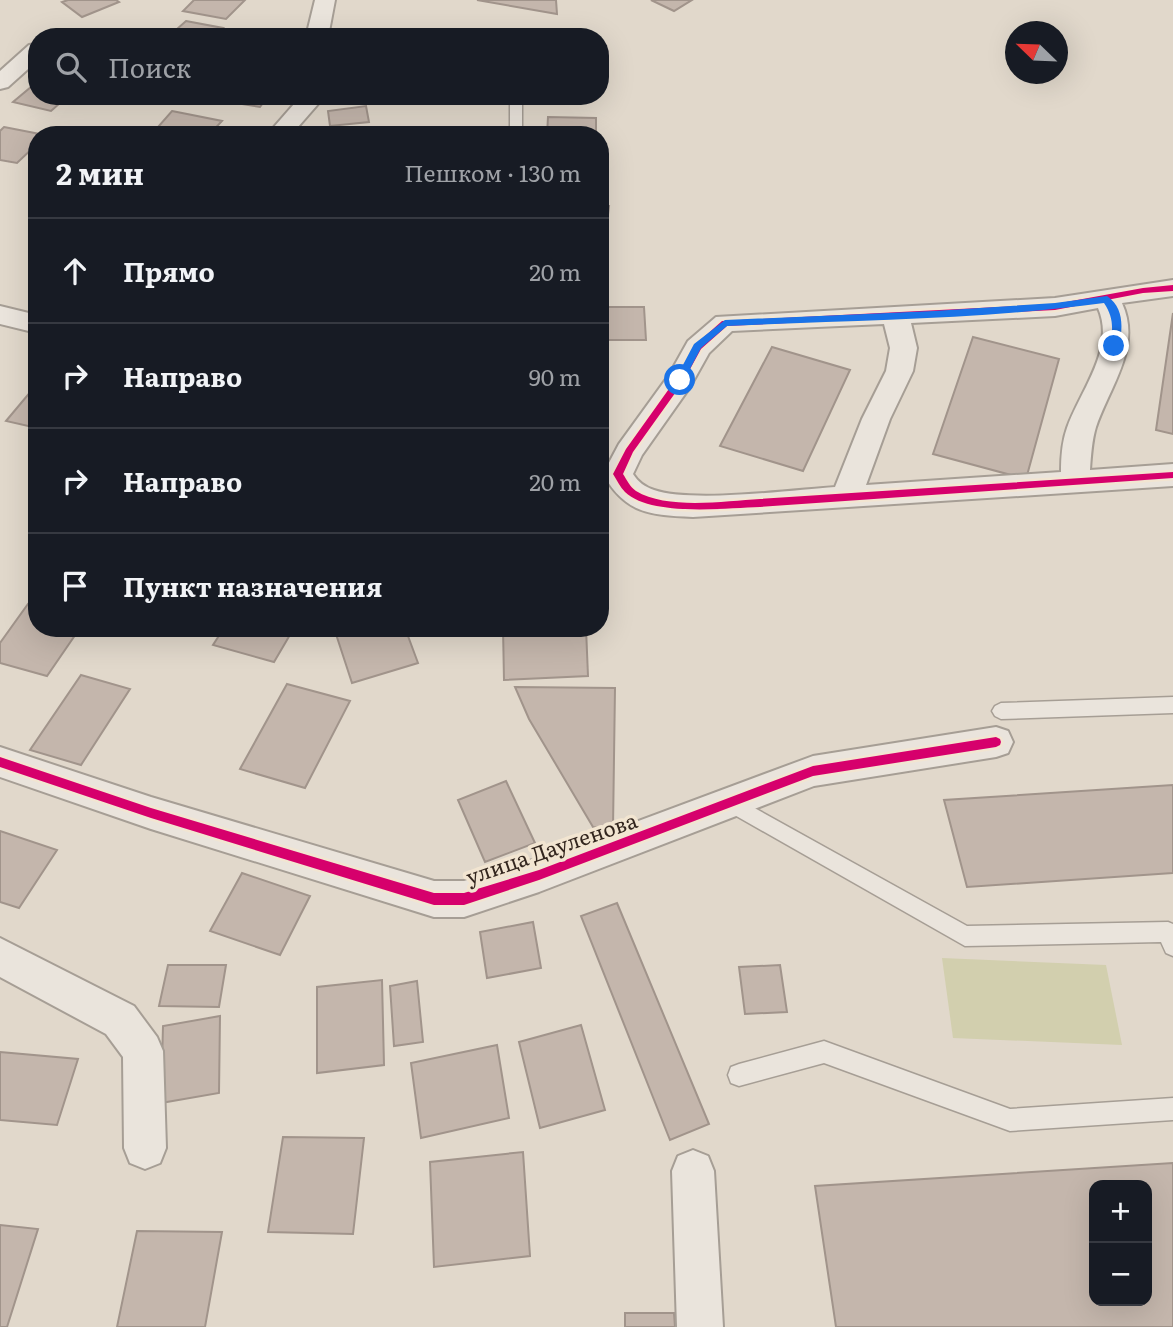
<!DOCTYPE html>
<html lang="ru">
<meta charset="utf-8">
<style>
body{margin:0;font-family:Literata,serif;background:#242831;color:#f1f3f6}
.controls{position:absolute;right:21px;bottom:21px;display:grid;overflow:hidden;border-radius:14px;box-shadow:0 7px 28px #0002}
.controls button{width:63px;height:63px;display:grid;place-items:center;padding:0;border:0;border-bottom:2px solid #363941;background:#171b24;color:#f1f3f6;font:35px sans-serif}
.compass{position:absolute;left:1005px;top:21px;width:63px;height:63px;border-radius:50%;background:#171b24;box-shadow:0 7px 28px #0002;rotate:293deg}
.stop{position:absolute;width:21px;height:21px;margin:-16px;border:5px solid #1a73e8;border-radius:50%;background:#fff}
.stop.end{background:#1a73e8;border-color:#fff;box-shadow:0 2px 7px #0008}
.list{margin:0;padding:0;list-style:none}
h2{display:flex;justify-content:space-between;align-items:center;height:91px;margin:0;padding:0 28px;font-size:30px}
h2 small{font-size:23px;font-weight:400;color:#9ea1a6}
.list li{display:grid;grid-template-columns:46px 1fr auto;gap:21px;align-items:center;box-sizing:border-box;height:105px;padding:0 28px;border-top:2px solid #363941}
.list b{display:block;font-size:26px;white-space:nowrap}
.list em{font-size:23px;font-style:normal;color:#9ea1a6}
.icon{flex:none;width:38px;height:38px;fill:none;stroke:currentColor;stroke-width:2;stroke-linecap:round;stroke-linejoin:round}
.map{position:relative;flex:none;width:1173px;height:1327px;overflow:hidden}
.search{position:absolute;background:#171b24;box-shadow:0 7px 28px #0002;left:28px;top:28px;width:581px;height:77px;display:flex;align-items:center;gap:18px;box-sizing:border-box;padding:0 24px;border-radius:28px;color:#9ea1a6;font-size:26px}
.panel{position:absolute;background:#171b24;box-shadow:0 7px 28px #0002;left:28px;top:126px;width:581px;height:511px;border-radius:28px}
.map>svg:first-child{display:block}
</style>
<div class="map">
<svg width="1173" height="1327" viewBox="0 0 1173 1327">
<rect width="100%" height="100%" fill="#e1d8cb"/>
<path fill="#d2cfae" d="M942 958 1106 965 1122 1045 953 1038Z"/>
<path fill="#c4b6ac" stroke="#a1948b" stroke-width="2" fill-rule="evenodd" d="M68 0H116L119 2 82 17 62 2Z
M194 0H245L226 19 183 11Z
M477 0H556L557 14Z
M651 0H692L674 11Z
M186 21 223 28 214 37H168Z
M37 82V96H68L51 111 13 102Z
M192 96H268L260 107Z
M366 106 369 122 330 126 328 111Z
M172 111 222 121 209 135H151Z
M548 117 596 118V135H547Z
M4 127 45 135H37V144L17 163 0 160V131Z
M600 206H609L605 241H600Z
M600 307H644L646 340H600Z
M1173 313V434L1156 430Z
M973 337 1059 359 1026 479 933 454Z
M772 347 850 370 803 471 720 446Z
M37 384V428L6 421Z
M28 604 37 607V628H80L47 676 0 663V643Z
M224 628H294L274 662 213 645Z
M334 628H405L418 663 352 683Z
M503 628H586L588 676 504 680Z
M81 675 130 689 81 765 30 750Z
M287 684 350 701 305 788 240 769Z
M515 687 615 688 613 828 593 827 529 719Z
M506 781 535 843 485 862 458 800Z
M1173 785V873L967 887 944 800Z
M0 831 57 850 19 908 0 902Z
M242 873 310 896 280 955 210 931Z
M617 903 709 1124 670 1140 581 916Z
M533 922 541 968 487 978 480 932Z
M168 965H226L219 1007 159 1006Z
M780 965 787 1012 745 1014 739 967Z
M382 980 384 1065 317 1073V987Z
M417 981 423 1042 394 1046 390 986Z
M220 1016 219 1093 161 1103 163 1026Z
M581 1025 605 1110 540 1128 519 1042Z
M497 1045 509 1118 421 1138 411 1063Z
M0 1052 78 1059 57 1125 0 1120Z
M283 1137 364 1138 353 1234 268 1232Z
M523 1152 530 1256 434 1267 430 1162Z
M1173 1163V1327H836L815 1186ZM1094 1185H1147V1301H1094Z
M0 1225 38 1229 7 1327H0Z
M137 1231 222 1232 205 1327H117Z
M625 1313H674L675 1327H625Z"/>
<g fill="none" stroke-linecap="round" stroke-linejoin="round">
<defs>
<path id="lane" d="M510 96H522V135H510Z
M1173 697V713L1001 719 995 716 992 711 995 706 1001 703Z
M731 795 967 926 1168 922 1173 924V956L1166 953 1161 942 965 946 724 809 722 803 724 797Z
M824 1041 1010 1109 1173 1098V1120L1010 1131 824 1063 739 1086 731 1083 728 1075 731 1067 739 1064Z"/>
<path id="street" d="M315 0H335L328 37H306Z
M37 44V61L8 87 0 89V71L29 45Z
M301 96H325L291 135H267Z
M1173 280V296L1122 303C1142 347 1110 386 1096 427 1092 440 1091 455 1090 470L1173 464V486L693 517C650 515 626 514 603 474L619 444 669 375 688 341 716 317 1055 298ZM1098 308C1116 349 1080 391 1067 428 1062 442 1061 457 1061 472L866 485 890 419 913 371 917 348 911 323 1055 316ZM884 324 890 348 886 371 862 419 835 487C792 490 692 503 654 490 645 487 638 482 633 474L642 455 690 387 709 353 732 331Z
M0 306 37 315V333L0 324Z
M996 727 1008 731 1013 742 1008 753 996 757 814 786 539 892 464 917H434L151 829 0 777V747L151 797 434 881H464L539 858 813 756Z
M0 938 134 1006 157 1037 163 1051 166 1148 160 1163 145 1169 130 1163 124 1148 123 1057 106 1034 0 977Z
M693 1150 708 1156 714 1171 723 1327H677L672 1171 678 1156Z"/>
</defs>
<use href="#lane" stroke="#a69e95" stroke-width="3"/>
<use href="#street" stroke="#a69e95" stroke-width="4"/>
<use href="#lane" fill="#eae4dc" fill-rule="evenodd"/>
<use href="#street" fill="#eae4dc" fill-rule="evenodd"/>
<defs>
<path id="cycleway" d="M1173 285V291L1143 293 1055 310 727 326 701 349 683 382 633 452 623 474C627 480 630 487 636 491 667 510 725 501 760 499L1173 472V478L760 507C726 508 651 517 625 492 620 487 617 480 613 474L626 449 676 379 695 345 722 321 1055 304 1143 288Z
M996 737 1000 739 1001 742 1000 745 996 747 813 776 539 880 464 905H434L151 818 0 767V757L151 808 434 893H464L539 870 813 766Z"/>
</defs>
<use href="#cycleway" stroke="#f2e5d1" stroke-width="5"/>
<use href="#cycleway" fill="#d6006c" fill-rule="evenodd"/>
</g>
<path fill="#1a73e8" d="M1107 296C1124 308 1123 327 1119 346L1114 349 1110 346C1113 329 1114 318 1104 303 980 320 852 320 727 326L701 348 683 382 675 380 694 344 725 320 934 311 1055 303Z"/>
<g text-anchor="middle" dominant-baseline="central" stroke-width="7" stroke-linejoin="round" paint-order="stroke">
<g font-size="21" fill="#33261e" stroke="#f2e5d1">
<text transform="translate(551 847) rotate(-19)">улица Дауленова</text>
</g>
</g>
</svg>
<div class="controls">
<button>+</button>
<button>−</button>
</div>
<svg class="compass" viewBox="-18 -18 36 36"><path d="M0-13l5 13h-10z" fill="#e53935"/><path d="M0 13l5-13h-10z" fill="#9ea1a6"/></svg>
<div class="stop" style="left:680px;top:380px"></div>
<div class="stop end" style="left:1114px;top:346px"></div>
<div class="search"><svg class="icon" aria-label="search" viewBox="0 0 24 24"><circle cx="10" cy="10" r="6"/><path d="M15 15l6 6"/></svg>Поиск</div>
<section class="panel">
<h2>2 мин<small>Пешком · 130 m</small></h2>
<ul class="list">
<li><svg class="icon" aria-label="ahead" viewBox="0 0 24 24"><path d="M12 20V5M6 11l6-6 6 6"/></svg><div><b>Прямо</b></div><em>20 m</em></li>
<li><svg class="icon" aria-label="right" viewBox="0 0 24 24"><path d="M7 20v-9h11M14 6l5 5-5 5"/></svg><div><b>Направо</b></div><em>90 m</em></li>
<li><svg class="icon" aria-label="right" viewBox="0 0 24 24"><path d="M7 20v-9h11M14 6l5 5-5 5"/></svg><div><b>Направо</b></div><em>20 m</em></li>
<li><svg class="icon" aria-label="arrive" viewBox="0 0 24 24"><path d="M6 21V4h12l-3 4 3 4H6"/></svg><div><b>Пункт назначения</b></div></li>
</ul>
</section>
</div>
